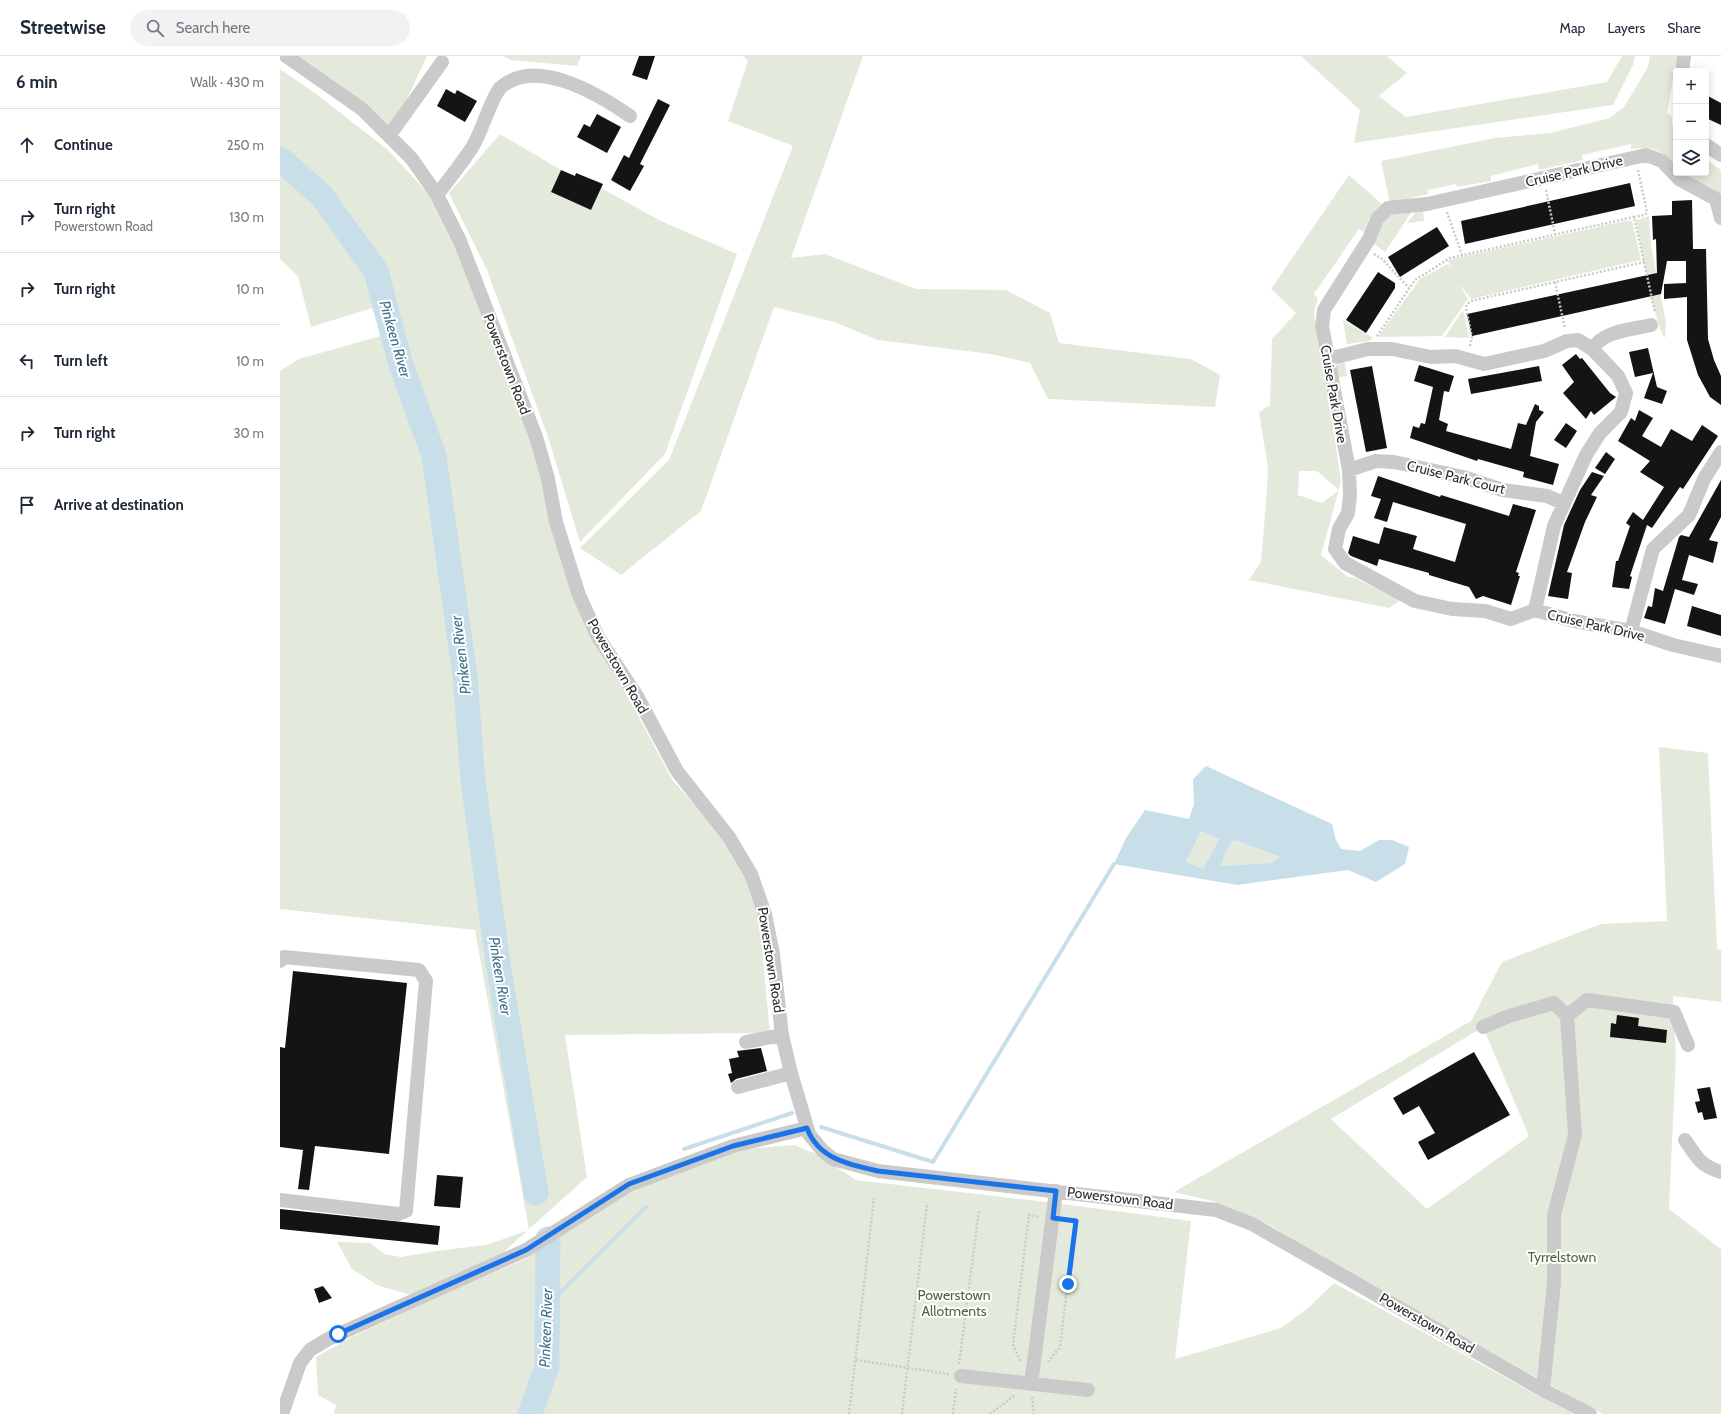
<!DOCTYPE html>
<meta charset="utf-8">
<style>
body{margin:0;font-family:Cabin,sans-serif;background:#f2f2f3;color:#1f2937}
.controls{position:absolute;right:12px;top:12px;display:grid;overflow:hidden;border-radius:4px;box-shadow:0 2px 10px #0003}
.controls button{width:36px;height:36px;display:grid;place-items:center;padding:0;border:0;border-bottom:1px solid #e0e1e3;background:#fff;color:#1f2937;font:20px sans-serif}
.stop{position:absolute;width:12px;height:12px;margin:-9px;border:3px solid #1a73e8;border-radius:50%;background:#fff}
.stop.end{background:#1a73e8;border-color:#fff;box-shadow:0 1px 4px #0008}
.list{margin:0;padding:0;list-style:none}
h2{display:flex;justify-content:space-between;align-items:center;height:52px;margin:0;padding:0 16px;font-size:17px}
h2 small{font-size:13px;font-weight:400;color:#747a83}
.list li{display:grid;grid-template-columns:26px 1fr auto;gap:12px;align-items:center;box-sizing:border-box;height:72px;padding:0 16px;border-top:1px solid #e0e1e3}
.list b{display:block;font-size:15px;white-space:nowrap}
.list p{margin:0;font-size:13px;white-space:nowrap;color:#747a83}
.list em{font-size:13px;font-style:normal;color:#747a83}
.icon{flex:none;width:22px;height:22px;fill:none;stroke:currentColor;stroke-width:2;stroke-linecap:round;stroke-linejoin:round}
.map{position:relative;flex:none;width:1441px;height:1358px;overflow:hidden}
header{display:flex;align-items:center;gap:24px;box-sizing:border-box;height:56px;padding:0 20px;background:#fff;border-bottom:1px solid #e0e1e3}
header strong{font-size:19px}
nav{display:flex;gap:22px;margin-inline-start:auto;font-size:14px}
.search{width:280px;height:36px;background:#f2f2f3;display:flex;align-items:center;gap:10px;box-sizing:border-box;padding:0 14px;border-radius:22px;color:#747a83;font-size:15px}
main{display:flex}
aside{flex:1;background:#fff}
.map>svg:first-child{display:block}
</style>
<header>
<strong>Streetwise</strong>
<div class="search"><svg class="icon" aria-label="search" viewBox="0 0 24 24"><circle cx="10" cy="10" r="6"/><path d="M15 15l6 6"/></svg>Search here</div>
<nav><a>Map</a><a>Layers</a><a>Share</a></nav>
</header>
<main>
<aside>
<h2>6 min<small>Walk · 430 m</small></h2>
<ul class="list">
<li><svg class="icon" aria-label="ahead" viewBox="0 0 24 24"><path d="M12 20V5M6 11l6-6 6 6"/></svg><div><b>Continue</b></div><em>250 m</em></li>
<li><svg class="icon" aria-label="right" viewBox="0 0 24 24"><path d="M7 20v-9h11M14 6l5 5-5 5"/></svg><div><b>Turn right</b><p>Powerstown Road</p></div><em>130 m</em></li>
<li><svg class="icon" aria-label="right" viewBox="0 0 24 24"><path d="M7 20v-9h11M14 6l5 5-5 5"/></svg><div><b>Turn right</b></div><em>10 m</em></li>
<li><svg class="icon" aria-label="left" viewBox="0 0 24 24"><path d="M17 20v-9H6M10 6l-5 5 5 5"/></svg><div><b>Turn left</b></div><em>10 m</em></li>
<li><svg class="icon" aria-label="right" viewBox="0 0 24 24"><path d="M7 20v-9h11M14 6l5 5-5 5"/></svg><div><b>Turn right</b></div><em>30 m</em></li>
<li><svg class="icon" aria-label="arrive" viewBox="0 0 24 24"><path d="M6 21V4h12l-3 4 3 4H6"/></svg><div><b>Arrive at destination</b></div></li>
</ul>
</aside>
<div class="map">
<svg width="1441" height="1358" viewBox="0 0 1441 1358">
<rect width="100%" height="100%" fill="#fff"/>
<path fill="#e4eadb" fill-rule="evenodd" d="M12 0H147L118 62 109 73Z
M223 0H301L297 10 231 4Z
M463 0H583L511 202 545 198 636 233 726 234 770 257 779 287 911 303 940 319 935 351 768 343 750 307 711 298 598 284 554 266 494 251 421 455 341 519 300 492 389 404 513 90 448 65 468 5Z
M1021 0H1107L1127 17 1099 40 1126 61 1327 26 1342 0H1355L1353 9 1333 49 1074 87 1080 54Z
M1370 0H1397L1387 57 1392 61V68L1396 79V111C1383 94 1372 90 1351 93V88L1302 99 1303 104 1259 114 1258 108 1211 120V125L1177 131 1176 128 1148 134V138L1110 147 1101 105 1215 82 1270 77 1330 62 1344 51 1368 11Z
M0 13 35 37 108 94 153 143 174 184 251 387 294 540 393 725 448 784 469 826 479 862 490 977 285 979 307 1121 207 1211 135 1240 99 1230 72 1213 57 1186 90 1187 104 1198 121 1201 156 1195 206 1189 249 1174 195 874 0 853V315L19 303 104 279 92 252 31 271 18 220 0 203Z
M220 78 281 114 272 137 311 154 321 132 381 165 457 198 385 398 300 486 268 381 207 214 169 137Z
M1426 104 1441 114V140L1428 130 1408 126 1400 117H1426Z
M1069 119 1102 148 1089 162 1084 176 1079 173 1034 238 1038 242 1034 255 1036 278 1051 356 1061 426 1041 499 1068 521 1075 522 1121 544 1109 552 969 524 981 506 986 447 988 412 979 356 990 349 992 283 1016 257 991 233ZM1019 415H1037L1059 434 1042 447 1018 439Z
M1143 153 1144 165 1127 167 1137 154Z
M1133 154 1105 196 1090 185 1108 158Z
M1369 160 1371 189 1386 267 1385 282C1375 272 1360 183 1356 164Z
M1345 165H1352L1361 204 1191 243 1179 227 1188 243 1162 280 1098 281 1140 223 1168 208 1171 213 1168 204Z
M1183 254 1189 282 1165 281Z
M1063 264 1093 282 1089 285 1067 288Z
M1064 303 1067 320 1056 322 1055 311Z
M1379 691 1428 697 1437 893 1441 894V946L1393 940 1396 1000 1389 1153 1441 1193V1358H1323L1058 1213 990 1169 932 1145 894 1136 1191 965 1222 906 1321 868 1387 865ZM1203 971 1249 1080 1147 1153 1051 1063Z
M921 775 939 783 923 813 905 806Z
M954 784 1000 801 991 807 941 810 946 795Z
M515 1089 538 1099 576 1124 775 1147 911 1165 895 1303 1001 1272 1028 1252 1054 1227 1257 1339 1294 1358H54L56 1349 38 1339 36 1301 70 1282 170 1235 248 1202 268 1183 353 1132 432 1101 477 1092Z"/>
<path fill="#c8dfe9" fill-rule="evenodd" d="M926 710 1052 768 1056 784 1061 793 1080 795 1099 784H1112L1129 791 1125 808 1096 826 1068 814 957 829 834 808 846 782 865 754 909 763 914 748 913 723ZM921 775 939 783 923 813 906 806ZM954 784 1000 801 991 807 941 810 946 795Z"/>
<g fill="none" stroke-linecap="round" stroke-linejoin="round">
<path stroke="#c8dfe9" stroke-width="4" d="M541 1071 653 1106 834 808
M404 1093 512 1057
M268 1249 366 1151"/>
<path stroke="#c8dfe9" stroke-width="25" d="M0 103 41 139 96 215 120 306 154 400 185 620 193 725 219 914 256 1137
M250 1358 267 1310 268 1183"/>
</g>
<path fill="#141414" d="M359 0H375L367 24 352 19Z
M166 33 175 38 177 34 197 45 185 66 157 50Z
M1426 39 1441 47V69L1426 62Z
M378 43 390 49 360 108 364 110 350 135 331 124 344 99 349 102Z
M317 58 341 71 327 97 297 81 304 68 310 71Z
M281 114 295 120 296 117 323 128 311 154 271 136Z
M1350 127 1355 150 1185 188 1181 165Z
M1412 144 1413 193H1426L1428 283 1434 304 1441 320V349L1430 341 1418 319 1407 284V241L1384 243V228L1406 227V205H1387L1381 238 1192 280 1187 258 1377 217 1376 183 1373 184 1372 160 1392 159V145Z
M1157 171 1169 190 1120 221 1108 201Z
M1098 216 1115 227V232L1086 277 1066 264Z
M1368 292 1377 331 1387 335 1382 348 1364 342 1373 317 1355 321 1349 296Z
M1296 298 1300 303 1302 302 1330 337 1336 341 1314 359 1311 355 1306 363 1283 337 1294 326 1282 309Z
M1139 309 1174 320 1169 336 1164 335 1159 364 1168 368 1166 375 1231 393 1238 367 1246 369 1255 348 1259 350V354L1264 356 1256 366 1250 400 1279 408 1273 429 1243 421 1244 416 1198 403 1197 405 1130 382 1133 370 1139 372 1141 367 1145 368 1153 331 1134 325Z
M1092 310 1107 392 1086 396 1070 314Z
M1259 310 1262 325 1191 338 1188 323Z
M1359 354 1373 362 1362 380 1381 391 1391 373 1412 385 1422 369 1438 380 1403 433 1400 431 1372 472 1367 469 1350 520 1352 521 1349 533 1332 531 1336 505H1338L1350 470 1346 467 1353 456 1363 464 1384 431 1360 416 1370 405 1338 385 1351 362 1355 365Z
M1286 367 1297 375 1286 392 1274 384Z
M1326 396 1335 403 1325 418 1315 412Z
M1312 416 1324 420 1311 439 1317 441 1305 466 1287 516 1292 517 1288 543 1268 540 1284 469 1300 434Z
M1098 420 1160 441 1161 439 1229 460 1233 448 1256 454 1236 516 1239 517 1238 520H1240L1231 549 1203 540 1196 543 1189 531 1149 519V517L1099 503 1097 510 1071 500 1068 497 1073 480 1099 488 1104 471 1137 480 1133 493 1175 506 1186 468 1113 446 1107 466 1094 462 1101 443 1091 440Z
M1441 424V461L1429 484 1438 486 1433 507 1409 499 1402 524 1418 528 1414 539 1395 533 1385 568 1364 562 1368 550 1372 551 1375 532 1383 535 1399 481 1401 479 1409 481Z
M1412 550 1441 559V580L1407 570Z
M13 915 127 927 109 1098 35 1090 29 1134 18 1133 23 1094 0 1091V991L5 992Z
M1337 959 1359 962 1358 970 1387 974 1386 987 1330 981 1331 967 1336 968Z
M481 992 487 1015 456 1023 451 1027 448 1018 452 1017 449 1003 459 1001 457 995Z
M1194 996 1230 1059 1148 1104 1138 1086 1155 1077 1139 1050 1123 1059 1113 1042Z
M1430 1031 1437 1062 1424 1064 1422 1056 1418 1057 1415 1046 1420 1045 1417 1033Z
M157 1119 183 1121 180 1152 154 1150Z
M0 1153 160 1170 158 1189 0 1173Z
M43 1230 52 1242 39 1247 34 1233Z"/>
<g fill="none" stroke-linecap="round" stroke-linejoin="round">
<path stroke="#cacaca" stroke-width="2.5" stroke-dasharray="2 2" stroke-linecap="butt" d="M1358 114 1367 156 1365 159 1354 161 1375 256
M1266 134 1275 178
M1167 156 1182 199
M1094 198 1102 203 1129 232
M1275 226 1285 273
M1097 280 1135 224 1170 202 1354 161
M1190 290 1192 282 1186 252 1187 248 1191 245 1364 206
M576 1304 669 1318
M740 1305 733 1288 749 1159 760 1161
M768 1306 780 1291 795 1165 785 1164
M679 1308 699 1154
M752 1341 754 1358
M569 1358 594 1142
M622 1358 647 1148
M673 1358 676 1333
M710 1358 735 1339"/>
<path stroke="#cacaca" stroke-width="14" d="M6 0 82 53 132 103 157 139 180 185 256 381 268 423 276 466 299 539 318 581 357 640 397 715 449 781 471 818 485 858 493 898 502 979 511 1017 529 1078 542 1094 553 1103 598 1115 936 1154 972 1168 1263 1334 1310 1358
M1402 15 1404 0
M109 80 162 6
M1426 89 1441 99
M157 139C169 123 182 107 193 90 202 75 210 45 220 32 255 0 318 38 350 60
M1441 162 1436 143 1399 123 1382 105 1366 99 1147 148 1108 152 1097 163 1089 183 1044 254 1042 270 1069 414 1070 439 1068 457 1059 473 1055 493 1065 507 1135 545 1172 553 1205 555 1231 563 1255 554 1294 565 1351 575 1393 589 1441 600
M1312 293C1325 274 1350 274 1371 269
M1048 303 1088 293H1112L1151 301 1175 300 1204 308 1264 295 1287 285 1298 284 1312 293 1323 304 1338 320 1346 337 1341 356 1320 377 1306 399 1274 470 1255 554
M1069 414 1096 405 1114 406 1183 421 1223 434 1267 440 1283 447
M1351 575 1373 493 1409 459 1424 423 1441 396
M0 905 4 901 139 914 146 925 126 1155 118 1158 0 1144
M1287 960 1307 944 1394 956 1408 989
M1203 971 1229 960 1274 947 1287 960 1295 1079 1274 1159V1227L1263 1334
M466 986 502 979
M458 1031 511 1017
M1405 1084C1418 1102 1419 1109 1441 1116
M681 1320 808 1334
M751 1328 776 1135
M2 1358 20 1307 30 1294 48 1283 246 1194 349 1129 453 1090 527 1072"/>
</g>
<g fill="none" stroke-linecap="round" stroke-linejoin="round">
<path stroke="#1a73e8" stroke-width="5" d="M58 1278 246 1194 349 1128 453 1090 527 1072C538 1103 570 1109 598 1115L776 1135 773 1162 796 1165 788 1228"/>
</g>
<g text-anchor="middle" dominant-baseline="central" stroke-width="4" stroke-linejoin="round" paint-order="stroke">
<g font-size="14" fill="#2d2d2d" stroke="#fff">
<text transform="translate(1294 115) rotate(-13)">Cruise Park Drive</text>
<text transform="translate(227 308) rotate(69)">Powerstown Road</text>
<text transform="translate(1054 338) rotate(80)">Cruise Park Drive</text>
<text transform="translate(1176 421) rotate(14)">Cruise Park Court</text>
<text transform="translate(1316 569) rotate(13)">Cruise Park Drive</text>
<text transform="translate(338 610) rotate(60)">Powerstown Road</text>
<text transform="translate(491 904) rotate(81)">Powerstown Road</text>
<text transform="translate(840 1142) rotate(7)">Powerstown Road</text>
<text transform="translate(1147 1267) rotate(30)">Powerstown Road</text>
</g>
<g font-size="14" fill="#53673d" stroke="#fff">
<text x="1282" y="1201">Tyrrelstown</text>
<text x="674" y="1239">Powerstown<tspan x="674" dy="16">Allotments</tspan></text>
</g>
<g font-size="15" font-style="italic" fill="#3f738b" stroke="#fff">
<text transform="translate(115 283) rotate(74)">Pinkeen River</text>
<text transform="translate(181 599) rotate(-97)">Pinkeen River</text>
<text transform="translate(220 920) rotate(81)">Pinkeen River</text>
<text transform="translate(266 1272) rotate(-88)">Pinkeen River</text>
</g>
</g>
</svg>
<div class="controls">
<button>+</button>
<button>−</button>
<button><svg class="icon" aria-label="layers" viewBox="0 0 24 24"><path d="M12 4l9 5-9 5-9-5zM3 14l9 5 9-5"/></svg></button>
</div>
<div class="stop" style="left:58px;top:1278px"></div>
<div class="stop end" style="left:788px;top:1228px"></div>
</div>
</main>
